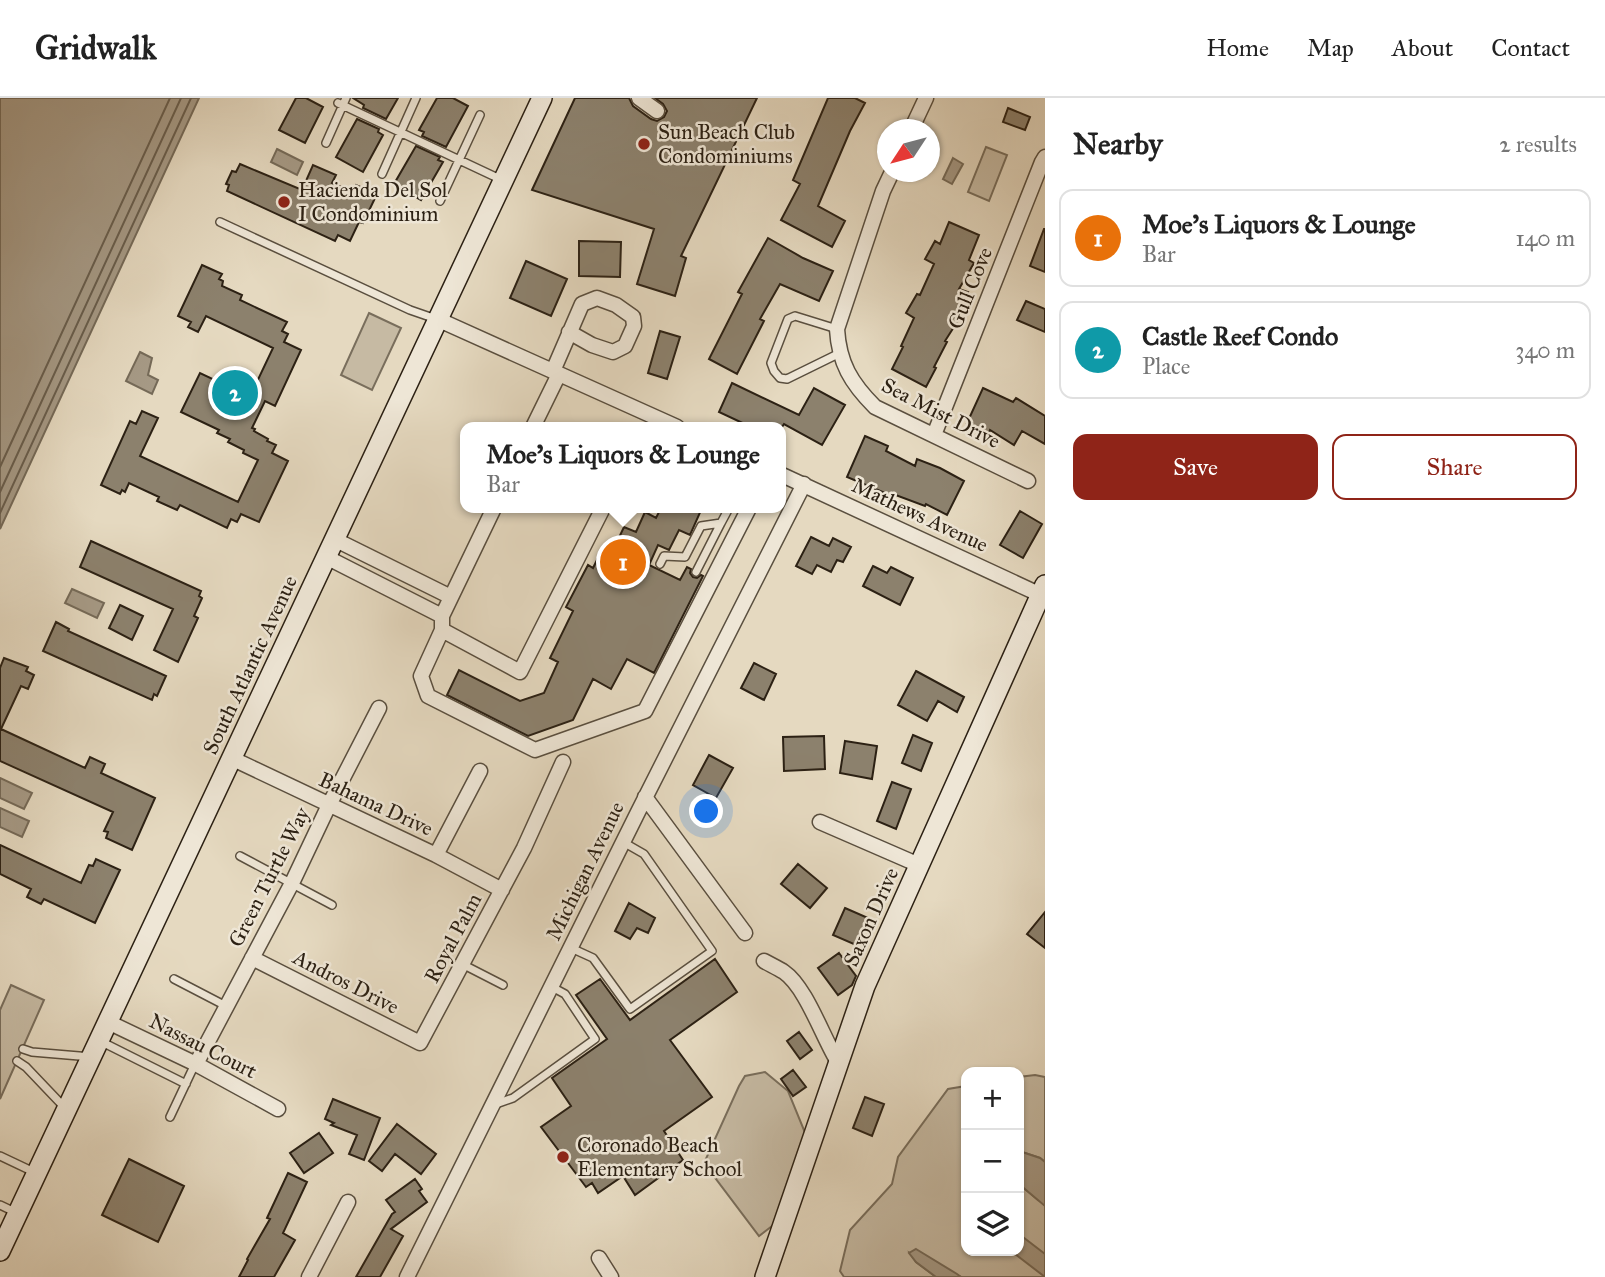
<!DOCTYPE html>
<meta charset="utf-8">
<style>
body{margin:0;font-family:"IM FELL Great Primer",serif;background:#f2f2f2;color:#222}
.controls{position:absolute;right:21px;bottom:21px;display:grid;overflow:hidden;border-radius:14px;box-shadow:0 2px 5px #0004}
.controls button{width:63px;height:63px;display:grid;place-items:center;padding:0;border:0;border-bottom:2px solid #e0e0e0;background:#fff;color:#222;font:35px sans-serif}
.compass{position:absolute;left:877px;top:21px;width:63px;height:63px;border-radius:50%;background:#fff;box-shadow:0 2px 5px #0004;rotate:234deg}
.you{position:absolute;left:707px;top:714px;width:24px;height:24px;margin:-18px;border:5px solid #fff;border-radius:50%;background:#1a73e8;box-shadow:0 0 0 10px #1a73e833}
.badge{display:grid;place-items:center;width:46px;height:46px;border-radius:50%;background:#8f2418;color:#fff;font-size:23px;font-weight:700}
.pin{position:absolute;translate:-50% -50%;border:4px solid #fff;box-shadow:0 2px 7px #0006}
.popup{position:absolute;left:460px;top:324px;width:326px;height:91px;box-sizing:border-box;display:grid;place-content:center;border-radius:14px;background:#fff;filter:drop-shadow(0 2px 5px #0005);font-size:23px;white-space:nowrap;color:#767676}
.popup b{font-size:26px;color:#222}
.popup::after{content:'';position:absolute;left:50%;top:100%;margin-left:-14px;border:14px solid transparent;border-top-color:#fff}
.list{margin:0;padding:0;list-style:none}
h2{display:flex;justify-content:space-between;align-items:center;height:91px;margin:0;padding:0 28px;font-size:30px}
h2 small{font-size:23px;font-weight:400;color:#767676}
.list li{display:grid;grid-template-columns:46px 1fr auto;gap:21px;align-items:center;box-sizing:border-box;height:98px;margin:0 14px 14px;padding:0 14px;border:2px solid #e0e0e0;border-radius:14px}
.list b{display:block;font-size:26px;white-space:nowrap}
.list p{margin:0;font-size:23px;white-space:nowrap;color:#767676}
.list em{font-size:23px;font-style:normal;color:#767676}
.actions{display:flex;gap:14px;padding:21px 28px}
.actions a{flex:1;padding:16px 0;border:2px solid #8f2418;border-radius:14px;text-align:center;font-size:24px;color:#8f2418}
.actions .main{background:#8f2418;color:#fff}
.icon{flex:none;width:38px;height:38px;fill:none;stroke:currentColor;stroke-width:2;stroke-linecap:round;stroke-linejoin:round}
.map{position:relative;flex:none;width:1045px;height:1179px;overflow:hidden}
header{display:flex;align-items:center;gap:42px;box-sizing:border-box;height:98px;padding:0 35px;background:#fff;border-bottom:2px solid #e0e0e0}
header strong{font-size:33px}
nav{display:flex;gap:38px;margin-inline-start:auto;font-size:24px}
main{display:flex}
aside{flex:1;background:#fff}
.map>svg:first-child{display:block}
</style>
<header>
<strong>Gridwalk</strong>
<nav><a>Home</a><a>Map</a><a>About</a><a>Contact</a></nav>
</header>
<main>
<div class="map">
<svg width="1045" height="1179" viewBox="0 0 1045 1179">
<rect width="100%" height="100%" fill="#e5d9c0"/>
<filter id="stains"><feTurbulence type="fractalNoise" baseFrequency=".00286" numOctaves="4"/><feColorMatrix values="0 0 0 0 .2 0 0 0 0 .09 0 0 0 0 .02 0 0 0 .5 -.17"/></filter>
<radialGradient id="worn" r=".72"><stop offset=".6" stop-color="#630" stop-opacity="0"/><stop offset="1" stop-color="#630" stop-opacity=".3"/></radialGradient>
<path fill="#c6baa3" stroke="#796e5c" stroke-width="2" d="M986 49 1007 57 989 103 968 94Z
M369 215 401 230 372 292 341 277Z
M11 887 44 902 0 1001V912Z
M765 974 788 993 806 1037 776 1125 759 1138 704 1065 739 988 745 978Z
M1035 977 1045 979V1064L1040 1060 1019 1053V979Z
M966 988V1027L963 1031 966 1042V1153H1019V1086L1038 1102 1045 1091V1179H961L910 1155 916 1164 936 1179H844L840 1173 850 1132 892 1086 898 1059 948 991Z"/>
<path fill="#a69a86" stroke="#756a58" stroke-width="2" d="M0 0H199L0 431Z
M277 51 303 64 297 77 271 64Z
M953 60 963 66 952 86 943 81Z
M140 254 152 260 148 277 158 282 152 296 126 283Z
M72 491 104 505 97 520 65 505Z
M0 680 32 695 24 711 0 700Z
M0 710 29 723 22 739 0 729Z
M1019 1053 1040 1060 1045 1064V1108L1019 1086Z
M1019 1136 1045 1156V1179L1011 1153H1019Z
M916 1151 957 1176 961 1179H936L916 1164 909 1155Z"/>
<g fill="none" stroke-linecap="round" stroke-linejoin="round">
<path stroke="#695e4d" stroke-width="2" d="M0 369 170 0
M0 394 181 0
M0 415 191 0"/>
</g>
<path fill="#8c816d" stroke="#2c2114" stroke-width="2" d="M296 0H306L323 9 305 45 279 32Z
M353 0H398L386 21 363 10 364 7Z
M437 0H453L468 8 446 49 422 38 424 34 419 32Z
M575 0H629L633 8 651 21 657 23 664 19 667 13 663 6 655 0H757L681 158 686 160 675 198 637 186 654 131 532 92Z
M828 0H855L865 5 850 33 818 108 845 123 832 149 781 122 800 86 793 82Z
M1008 10 1030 19 1025 32 1003 24Z
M357 21 379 31 378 34 383 37 363 74 336 59Z
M416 48 440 59 438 62 443 64 421 102 394 86Z
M240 66 302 92 313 67 336 77 332 85 353 94 356 87 377 96 363 125 359 124 350 143 338 137 335 143 227 93 229 87 226 86 232 73 236 74Z
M949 124 979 137 969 162 974 165 959 191 968 194 956 219 959 221 945 243 947 244 934 269 936 270 926 289 892 271 903 249 901 248 914 220 906 215 917 196 920 197 934 166 925 161 935 143 940 146Z
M1044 131H1045V174L1030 168Z
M768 140 803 160 833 173 819 203 780 186 760 221 764 223 737 276 709 261 742 196 738 194Z
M579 143 621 144 620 179 579 178Z
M526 163 567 181 551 218 510 200Z
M202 167 222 176 219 181 223 183 222 188 242 197 240 202 287 224 282 233 288 236 284 244 301 252 275 308 265 303 252 330 255 331 254 333 268 341 267 343 276 347 272 355 288 363 259 424 241 416 237 424 231 421 227 430 180 407 177 412 157 403 159 399 129 385 125 394 122 392 120 396 101 387 130 323 136 326 142 313 158 320 140 358 238 404 258 362 243 355 244 352 228 344 230 341 217 335 219 332 181 314 200 275 223 286 226 280 237 285 239 280 255 288 273 250 206 218 198 234 188 229 191 224 178 218Z
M1026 203 1045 211V234L1017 222Z
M660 233 680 239 667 281 648 275Z
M732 285 799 317 814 290 845 307 822 347 784 326 782 329H751L719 314Z
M983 290 1013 304 1016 300 1045 318V346L1022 333 1014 347 990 332 989 335 967 325Z
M865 338 888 348 886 353 915 368 917 361 940 370 964 383 947 417 926 406 925 408 893 396 892 398 847 379Z
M661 410H702L690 437 679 432 669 452 658 447 649 467 680 482 687 469 691 471 690 475 693 479 697 480 701 477 703 478 654 575 627 561 611 591 593 581 573 622 528 638 447 597 459 572 520 603 544 595 558 564 550 560 573 513 566 509 588 467 593 470 605 446 614 450 624 429 636 434 645 414 656 420Z
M1020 413 1042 426 1023 460 1000 447Z
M811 439 829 448 833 440 851 449 843 464 837 462 831 474 817 467 812 476 796 468Z
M91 443 201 493 199 498 202 500 194 518 198 520 178 564 154 552 173 511 80 469Z
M873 468 887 475 891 469 913 480 900 507 863 488Z
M120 507 143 518 132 542 109 530Z
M56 524 69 531 68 533 166 578 157 598 154 596 152 602 43 553Z
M4 560 28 569 26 573 34 577 28 591 21 588 1 631 85 670 90 659 105 666 101 675 155 700 132 752 106 740 108 734 104 733 113 714 0 663V570Z
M754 565 776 576 764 602 741 590Z
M916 573 964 599 957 614 938 603 927 623 898 607Z
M913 637 932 645 921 673 902 665Z
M824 638 825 671 784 673 783 639Z
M845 643 877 648 872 681 840 675Z
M709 657 733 670 716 700 693 687Z
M892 684 911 691 896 731 877 723Z
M0 747 81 785 89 767 93 768 96 761 120 772 95 825 44 801 41 806 27 799 31 791 0 776Z
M798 766 827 790 810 810 781 786Z
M629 805 655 820 648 835 637 830 630 841 615 833Z
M845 810 868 820 856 847 833 837Z
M1045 814V850L1027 836Z
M839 855 856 878 852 887 838 897 818 870Z
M715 861 737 894 670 942 712 999 664 1033 683 1062 635 1097 623 1078 598 1095 592 1085 586 1089 541 1029 571 1008 552 980 607 941 576 897 600 881 630 922Z
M799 934 812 952 800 961 787 943Z
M793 972 806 989 793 998 781 981Z
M865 999 884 1006 872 1038 853 1030Z
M333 1001 380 1020 364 1062 349 1056 357 1037 331 1027 334 1025 325 1021Z
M397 1026 436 1056 421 1076 395 1056 382 1073 369 1063Z
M319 1035 333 1055 304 1075 290 1055Z
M129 1061 184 1088 158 1144 102 1117Z
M288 1075 307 1084 283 1135 295 1142 274 1179H239L248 1162 247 1161 270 1121 267 1120Z
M415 1081 422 1091 419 1093 427 1104 391 1131 403 1138 380 1179H356L392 1116 395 1114 386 1102Z"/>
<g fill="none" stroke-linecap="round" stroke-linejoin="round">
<defs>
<path id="lane" d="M338 5 502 82
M326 45 346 0
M382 76 416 0
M440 103 480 17
M220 124 410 212 436 221
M837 231 795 218 788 221 771 265 774 273 780 280 787 281 840 255
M660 466 664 458 685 459 701 428 721 425 729 410
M696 474 721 425
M240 758 332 807
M571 850 593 860 630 911 712 853 644 756 623 744
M462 866 503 887
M174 881 226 908
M100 943 186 986
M23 951 32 954 91 959
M17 963 26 969 66 1011
M493 1007 513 1000 595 941 565 896 552 889
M170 1019 195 966
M0 1058 36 1075
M0 1107 17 1115"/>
<path id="street" d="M639 0 657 13
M911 32 926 0
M892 74 883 93 837 231C839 265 851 285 875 309L1028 383
M437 221 677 329
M553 273 582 206 597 200 616 207 633 219 634 228 625 248 613 254 592 247 569 234
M533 329 559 276
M934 337 1042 64 1045 59
M780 376 1041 497
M334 441 451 499
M326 459 442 518 494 410
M442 518V532L520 574 603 410
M442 532 421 578 428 598 535 652 645 613 749 410
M231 660 436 757 502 792
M645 699 745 835
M820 724 919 767
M436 757 480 673
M252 860 420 945 524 750 563 664
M764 863C771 867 778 870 784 874 806 889 823 940 838 964
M108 924 196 966 278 1011
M196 966 292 785 329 707 379 610
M599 1160 611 1179
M309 1179 348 1104
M407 1179 638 714 804 386"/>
<path id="secondary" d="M0 1153 542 0
M765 1179 865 888 1045 487"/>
</defs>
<use href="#lane" stroke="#5a4f3f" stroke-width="10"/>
<use href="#street" stroke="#5a4f3f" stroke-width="17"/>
<use href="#secondary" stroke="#2c2114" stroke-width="22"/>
<use href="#lane" stroke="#eee6d6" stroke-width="7"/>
<use href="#street" stroke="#eee6d6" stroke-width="14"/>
<use href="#secondary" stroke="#eee6d6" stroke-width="19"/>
</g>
<g fill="#8f2418" stroke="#eee6d6" stroke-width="2.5">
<circle cx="644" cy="46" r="7"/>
<circle cx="284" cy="104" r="7"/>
<circle cx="563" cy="1059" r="7"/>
</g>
<g text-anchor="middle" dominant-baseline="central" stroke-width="5" stroke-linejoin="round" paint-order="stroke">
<g font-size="21" fill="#2c2114" stroke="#eee6d6" text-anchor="start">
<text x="658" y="34">Sun Beach Club<tspan x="658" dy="24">Condominiums</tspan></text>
<text x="298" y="92">Hacienda Del Sol<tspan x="298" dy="24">I Condominium</tspan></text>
<text x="577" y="1047">Coronado Beach<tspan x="577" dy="24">Elementary School</tspan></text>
</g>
<g font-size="21" fill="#2c2114" stroke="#eee6d6">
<text transform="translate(970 190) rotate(-68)">Gull Cove</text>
<text transform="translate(941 315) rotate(27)">Sea Mist Drive</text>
<text transform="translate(920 417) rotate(25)">Mathews Avenue</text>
<text transform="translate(250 567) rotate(-65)">South Atlantic Avenue</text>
<text transform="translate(376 706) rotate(25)">Bahama Drive</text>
<text transform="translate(585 773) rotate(-64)">Michigan Avenue</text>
<text transform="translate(269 779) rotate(-63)">Green Turtle Way</text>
<text transform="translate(871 819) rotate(-66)">Saxon Drive</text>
<text transform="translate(453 840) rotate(-62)">Royal Palm</text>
<text transform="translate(346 884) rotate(27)">Andros Drive</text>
<text transform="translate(203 948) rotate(27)">Nassau Court</text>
</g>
</g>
<rect width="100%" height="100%" filter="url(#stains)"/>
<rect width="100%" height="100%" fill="url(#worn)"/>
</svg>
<div class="controls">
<button>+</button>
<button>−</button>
<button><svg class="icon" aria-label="layers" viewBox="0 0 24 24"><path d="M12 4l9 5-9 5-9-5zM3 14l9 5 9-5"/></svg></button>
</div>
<svg class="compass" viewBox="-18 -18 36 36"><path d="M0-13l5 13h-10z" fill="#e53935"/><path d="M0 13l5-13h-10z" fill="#767676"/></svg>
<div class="you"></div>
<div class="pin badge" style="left:623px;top:464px;background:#e8710a">1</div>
<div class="popup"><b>Moe's Liquors &amp; Lounge</b>Bar</div>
<div class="pin badge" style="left:235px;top:295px;background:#0f9aa8">2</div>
</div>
<aside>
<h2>Nearby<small>2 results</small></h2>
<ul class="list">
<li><span class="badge" style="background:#e8710a">1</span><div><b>Moe's Liquors &amp; Lounge</b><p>Bar</p></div><em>140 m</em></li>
<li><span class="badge" style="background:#0f9aa8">2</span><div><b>Castle Reef Condo</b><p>Place</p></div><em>340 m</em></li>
</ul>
<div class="actions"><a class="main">Save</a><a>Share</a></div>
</aside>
</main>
